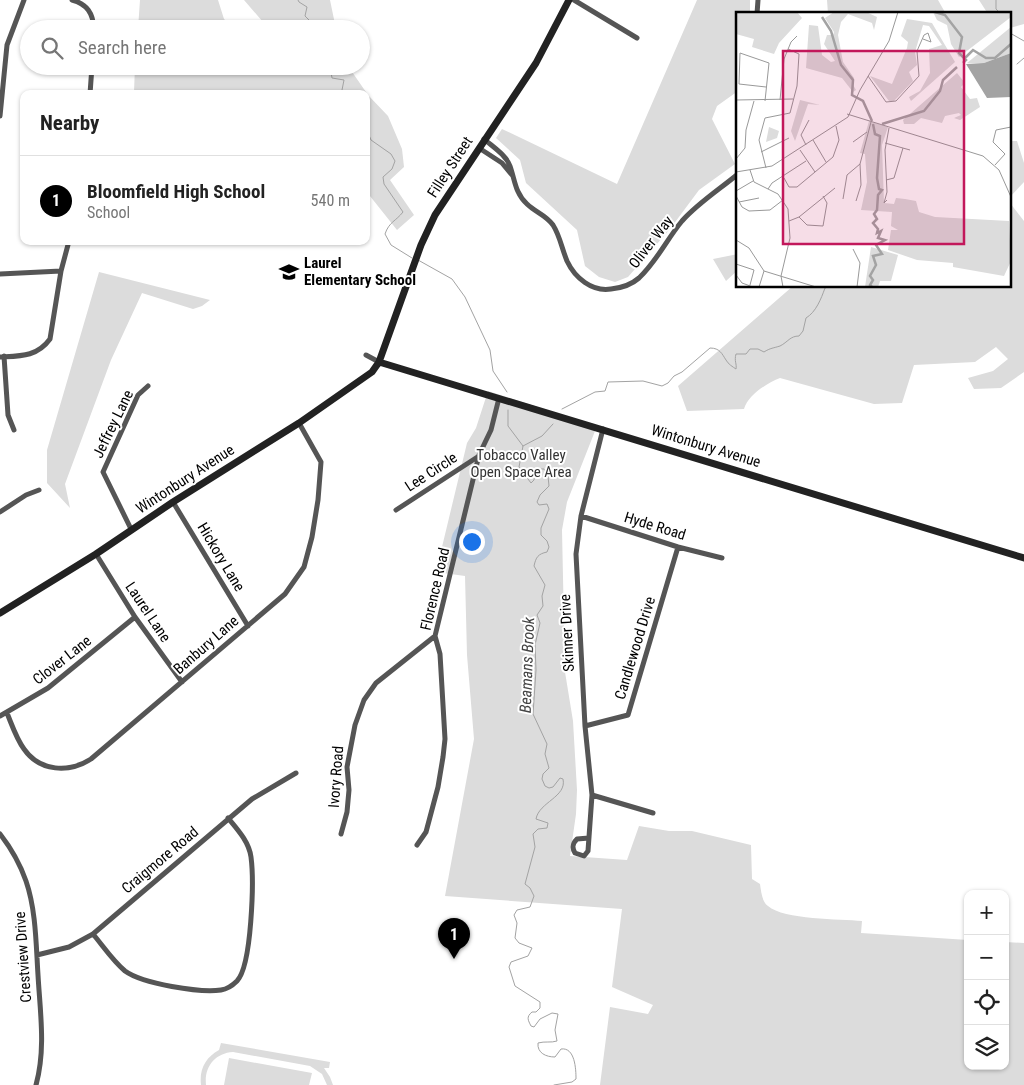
<!DOCTYPE html>
<meta charset="utf-8">
<style>
body{margin:0;font-family:"Roboto Condensed",sans-serif;background:#f6f6f6;color:#222}
.controls{position:absolute;right:15px;bottom:15px;display:grid;overflow:hidden;border-radius:10px;box-shadow:0 1px 4px #0004}
.controls button{width:45px;height:45px;display:grid;place-items:center;padding:0;border:0;border-bottom:1px solid #e0e0e0;background:#fff;color:#222;font:25px sans-serif}
.you{position:absolute;left:471px;top:541px;width:18px;height:18px;margin:-12px;border:4px solid #fff;border-radius:50%;background:#1a73e8;box-shadow:0 0 0 8px #1a73e833}
.badge{display:grid;place-items:center;width:32px;height:32px;border-radius:50%;background:#000;color:#fff;font-size:16px;font-weight:700}
.pin{position:absolute;translate:-50% -41px;filter:drop-shadow(0 1px 2px #0008)}
.pin::after{content:'';position:absolute;top:26px;width:18px;height:15px;background:inherit;clip-path:polygon(0 0,100% 0,50% 100%)}
.list{margin:0;padding:0;list-style:none}
h2{display:flex;justify-content:space-between;align-items:center;height:65px;margin:0;padding:0 20px;font-size:21px}
h2 small{font-size:16px;font-weight:400;color:#767676}
.list li{display:grid;grid-template-columns:32px 1fr auto;gap:15px;align-items:center;box-sizing:border-box;height:90px;padding:0 20px;border-top:1px solid #e0e0e0}
.list b{display:block;font-size:19px;white-space:nowrap}
.list p{margin:0;font-size:16px;white-space:nowrap;color:#767676}
.list em{font-size:16px;font-style:normal;color:#767676}
.icon{flex:none;width:28px;height:28px;fill:none;stroke:currentColor;stroke-width:2;stroke-linecap:round;stroke-linejoin:round}
.map{position:relative;flex:none;width:1024px;height:1085px;overflow:hidden}
.search{position:absolute;background:#fff;box-shadow:0 1px 4px #0004;left:20px;top:20px;width:350px;height:55px;display:flex;align-items:center;gap:12px;box-sizing:border-box;padding:0 18px;border-radius:28px;color:#767676;font-size:19px}
.panel{position:absolute;background:#fff;box-shadow:0 1px 4px #0004;left:20px;top:90px;width:350px;height:155px;border-radius:10px}
.map>svg:first-child{display:block}
</style>
<div class="map">
<svg width="1024" height="1085" viewBox="0 0 1024 1085">
<rect width="100%" height="100%" fill="#fff"/>
<path fill="#dcdcdc" d="M140 0H218L224 19 235 29H138Z
M244 0H330L336 29H269Z
M697 0H750V14H738V91L717 106 712 119 735 164 699 190 670 229 628 277 615 282 599 277 585 266 577 230 526 183 520 160 496 138 502 129 617 184Z
M827 0H938L946 14H828Z
M979 0H1024V24L1010 28V14H988Z
M135 66H348L368 95 388 116 402 149 404 167 390 180 414 215 397 230 366 191V94H139L134 92Z
M1010 141H1017L1024 163V182L1010 197Z
M1010 203 1024 221V372L1001 388 974 389 968 378 993 371 1008 359 996 347 975 362 914 365 902 403 874 404 780 378C767 383 748 395 744 409L687 411 678 386 793 286H1010Z
M738 254V270L726 281 713 259Z
M99 272 210 300 202 306 193 309 142 293 111 360 65 484 70 508 47 483V450Z
M488 391 597 426 567 502 562 530 565 672 573 721 577 790 576 814 570 856 627 860 639 826 669 831H692L751 845 752 879 760 884C761 891 762 902 768 906 784 920 840 919 862 921L861 933 968 940V1066H1005V942L1024 943V1085H600L610 1007 648 1014 653 1005 612 987 622 909 445 896 474 739 467 655 465 576 436 572 467 443 476 428Z
M221 1043 330 1062 329 1068H324L330 1077 333 1085H327L322 1074 310 1066 233 1052C215 1053 204 1067 206 1085H201C199 1069 206 1057 219 1050Z
M229 1058 312 1073 309 1085H224Z"/>
<g fill="none" stroke-linecap="round" stroke-linejoin="round">
<path stroke="#a3a3a3" stroke-width="1" d="M298 0 299 2 307 7 305 16 318 29
M996 0V9L1001 14
M1010 33 1024 41
M1017 64 1024 58
M330 66 332 78 344 80 342 90 344 94
M366 128 371 140 391 154 395 161 392 169 383 177 384 184 403 212C396 221 389 222 385 234L391 245 412 258
M418 260 452 279 465 297 490 350 493 371 507 392
M562 409 595 392 605 391 608 382 643 381 662 386 668 383 674 376 682 372 710 348C720 348 722 354 726 360 728 364 733 367 736 369 737 364 734 361 736 354H746L750 349H758L764 352C770 348 774 348 780 346 788 342 790 336 799 336L803 331 806 318C816 312 821 299 825 288L830 286
M508 410V426L523 446 519 467 531 483 534 480 535 474 540 469H544L548 476 549 486 540 495 537 502 539 505 547 504 549 509 541 528V535L547 541 549 547 547 552C538 554 536 557 534 566L545 585 542 596 543 606 537 615 540 623 535 645 536 670 533 714 547 744 545 754 549 768 543 774 542 779 545 786 549 788 553 787 560 778 563 779C567 797 539 802 536 819L548 823 547 828 538 829 533 834 535 847 525 884 530 888 534 896 530 907 517 910 514 915 517 923 515 938 519 943 532 948 528 956 511 962 509 967 515 986 540 1002V1008L536 1012H532C526 1017 528 1020 531 1026L534 1027 540 1019 552 1013 558 1014 555 1030 557 1041C551 1043 545 1041 538 1043 537 1053 546 1057 555 1057L561 1049C575 1047 576 1069 576 1079L572 1082 554 1085
M523 446 542 436 553 424"/>
<path stroke="#555" stroke-width="5" d="M72 0C87 4 93 13 94 29
M574 0 637 38
M757 14 758 0
M90 94 92 66
M0 116 7 45 24 0
M484 139C493 147 506 155 510 166 515 180 515 193 527 204 535 212 546 215 553 225 560 236 562 249 567 261 575 278 592 292 611 289 621 288 631 285 639 278 657 261 667 239 682 221 698 203 720 189 738 174
M479 148 502 163 512 175
M0 274 61 271
M366 355 379 362
M4 356 8 415 14 430
M0 357C20 356 37 357 50 339L61 271 69 241
M173 502 248 626
M396 510 479 456
M0 512 26 495 39 490
M581 516 678 547 722 558
M131 529 103 472 138 395 148 386
M96 554 135 617 182 682
M7 713C12 725 16 738 24 749 40 772 69 773 91 759L285 594 304 567 312 537 318 500 321 462 299 423
M0 716 48 688 135 617
M585 726 628 715 678 547
M592 795 653 813
M0 834C11 848 20 864 26 881 36 910 36 944 38 975 40 1011 46 1049 36 1085
M341 834 347 812 349 790 347 767 355 725 364 700 376 683 435 636
M589 838 577 839C572 844 572 848 575 853L584 856 588 851 592 795 585 726 576 554 581 516 603 429
M417 845 426 832 438 787 443 757 445 739 440 654 435 636 479 455 491 430 499 398
M93 934C103 946 113 961 125 971 143 984 200 993 221 990 228 989 233 985 237 981 252 965 254 880 251 857 249 842 238 830 228 818
M37 955 69 947 93 934 252 799 296 773"/>
<path stroke="#222" stroke-width="7" d="M379 362 1024 558
M0 613 96 554 173 502 299 423 372 372 379 362 421 245 435 215 536 63 569 0"/>
</g>
<defs>
<symbol id="school-bare" viewBox="-9 -9 18 18"><path d="M0-5L7-2L0 1L-7-2ZM-4 1L0 2.5L4 1V4Q0 6-4 4Z" fill="#000" stroke="#fff" stroke-width="2.5" paint-order="stroke"/></symbol>
</defs>
<g fill-rule="evenodd">
<use href="#school-bare" x="275" y="258" width="28" height="28"/>
</g>
<g text-anchor="middle" dominant-baseline="central" stroke-width="4" stroke-linejoin="round" paint-order="stroke">
<g font-size="15" fill="#000" stroke="#fff">
<text transform="translate(450 167) rotate(-57)">Filley Street</text>
<text transform="translate(651 242) rotate(-52)">Oliver Way</text>
<text transform="translate(113 424) rotate(-64)">Jeffrey Lane</text>
<text transform="translate(706 446) rotate(17)">Wintonbury Avenue</text>
<text transform="translate(431 472) rotate(-33)">Lee Circle</text>
<text transform="translate(185 479) rotate(-33)">Wintonbury Avenue</text>
<text transform="translate(655 526) rotate(17)">Hyde Road</text>
<text transform="translate(221 557) rotate(59)">Hickory Lane</text>
<text transform="translate(435 589) rotate(-77)">Florence Road</text>
<text transform="translate(148 612) rotate(56)">Laurel Lane</text>
<text transform="translate(567 633) rotate(-93)">Skinner Drive</text>
<text transform="translate(206 645) rotate(-41)">Banbury Lane</text>
<text transform="translate(635 648) rotate(-73)">Candlewood Drive</text>
<text transform="translate(62 660) rotate(-38)">Clover Lane</text>
<text transform="translate(336 777) rotate(-86)">Ivory Road</text>
<text transform="translate(160 860) rotate(-40)">Craigmore Road</text>
<text transform="translate(23 957) rotate(-94)">Crestview Drive</text>
</g>
<g font-size="15" font-weight="bold" fill="#000" stroke="#fff" text-anchor="start">
<text x="304" y="263">Laurel<tspan x="304" dy="17">Elementary School</tspan></text>
</g>
<g font-size="15" fill="#333" stroke="#fff">
<text x="521" y="455">Tobacco Valley<tspan x="521" dy="17">Open Space Area</tspan></text>
</g>
<g font-size="16" font-style="italic" fill="#444" stroke="#fff">
<text transform="translate(527 665) rotate(-88)">Beamans Brook</text>
</g>
</g>
<g transform="translate(736 12)">
<rect width="275" height="275" fill="#fff"/>
<path d="M0 0H61L66 6 43 31 38 42 16 35 18 27 0 22ZM98 0H130L141 5 138 18 136 11 112 2 105 10 102 23 107 50 118 66 116 71 120 78 117 80 106 66 70 56 73 13 82 14 86 43 95 50 99 49 88 32 91 23H97L98 20 89 6ZM197 0H275V5L223 45 215 32 211 13 201 8ZM171 7 196 11 219 50 175 89 173 85 184 79 194 61 193 37 206 33 193 14 187 13 179 40 181 53 173 60 177 69 158 89H153L134 64 156 72 171 36 172 30 165 24ZM275 15V41L248 51H231ZM221 61 229 71 225 75 234 87 241 86 244 95 224 108 218 106 225 103 223 101 209 104 206 111 185 106 178 112H168L167 108ZM64 88 84 93 72 92 59 129 55 119ZM133 109 152 115 146 133 148 191 158 192 160 186 169 187 180 189 183 200 199 205 273 209 275 249 268 264 217 255V251L181 248 152 238 155 218H162L155 214 156 200 125 198 131 170 129 142 124 141ZM33 115 43 119 41 126 30 130ZM135 235 162 243 155 269H144L142 275H129Z" fill="#dcdcdc"/>
<path d="M275 41V85L251 86 230 52 248 51Z" fill="#a3a3a3"/>
<path fill="none" stroke="#a3a3a3" stroke-width="2.5" d="M199 0 209 3 226 25 223 41 230 48 227 51M86 5 95 19 105 53 117 68 116 83 127 89 136 109M229 46 237 38 250 46H259L275 32M146 112 188 99 204 79 207 68 221 55M136 275 134 273 137 268 134 264 140 253 137 244 146 242 140 233 149 228 142 226 145 219 141 221 142 217 137 211 141 207 138 202 141 198 142 183 146 178 143 177 141 166 144 124 139 122 137 112"/>
<path fill="none" stroke="#999" stroke-width="1" d="M132 64 150 90 160 89 183 64 181 39 188 23 192 21 195 30 187 27M0 88 57 87M44 88 48 47 55 30 61 24M29 89 33 51 4 41 3 72 30 75M111 102 247 144 263 158 275 185M77 128 90 150M117 130 131 120M149 131 174 138M70 133 65 123 73 108M64 138 79 160M25 140 53 126M259 153 269 142 257 130 260 118 275 115M30 156 23 128 29 106 54 101 61 74 63 42 52 37M14 158 18 170 42 182 52 197 54 226 45 264 47 275M0 160 36 154 112 105 124 78 153 29 162 0M0 160V147L9 136 10 118 18 89M48 166 53 175H61L97 145 103 128 100 114M150 168 158 166 167 136M32 177 36 171 70 149M0 179 17 169M0 184 6 195 13 199 34 198 47 188M107 187 111 163 124 152M151 188 148 191 151 180 149 138 153 116M120 189 125 173 124 152 135 110M3 190 23 186M63 205 71 213 87 214 91 191 87 184M53 209 63 205 99 176M0 228 13 236 28 259 80 275M117 237 124 251 121 275M0 252 18 258 14 273M0 263 6 271 17 275M23 275 28 259"/>
<path fill="#c2185b" fill-opacity="0.15" stroke="#c2185b" stroke-width="2.5" d="M47 39H228V232H47Z"/>
<rect width="275" height="275" fill="none" stroke="#000" stroke-width="2.5"/>
</g>
</svg>
<div class="controls">
<button>+</button>
<button>−</button>
<button><svg class="icon" aria-label="locate" viewBox="0 0 24 24"><circle cx="12" cy="12" r="6"/><path d="M12 2v4M12 18v4M2 12h4M18 12h4"/></svg></button>
<button><svg class="icon" aria-label="layers" viewBox="0 0 24 24"><path d="M12 4l9 5-9 5-9-5zM3 14l9 5 9-5"/></svg></button>
</div>
<div class="you"></div>
<div class="pin badge" style="left:454px;top:959px">1</div>
<div class="search"><svg class="icon" aria-label="search" viewBox="0 0 24 24"><circle cx="10" cy="10" r="6"/><path d="M15 15l6 6"/></svg>Search here</div>
<section class="panel">
<h2>Nearby<small></small></h2>
<ul class="list">
<li><span class="badge">1</span><div><b>Bloomfield High School</b><p>School</p></div><em>540 m</em></li>
</ul>
</section>
</div>
